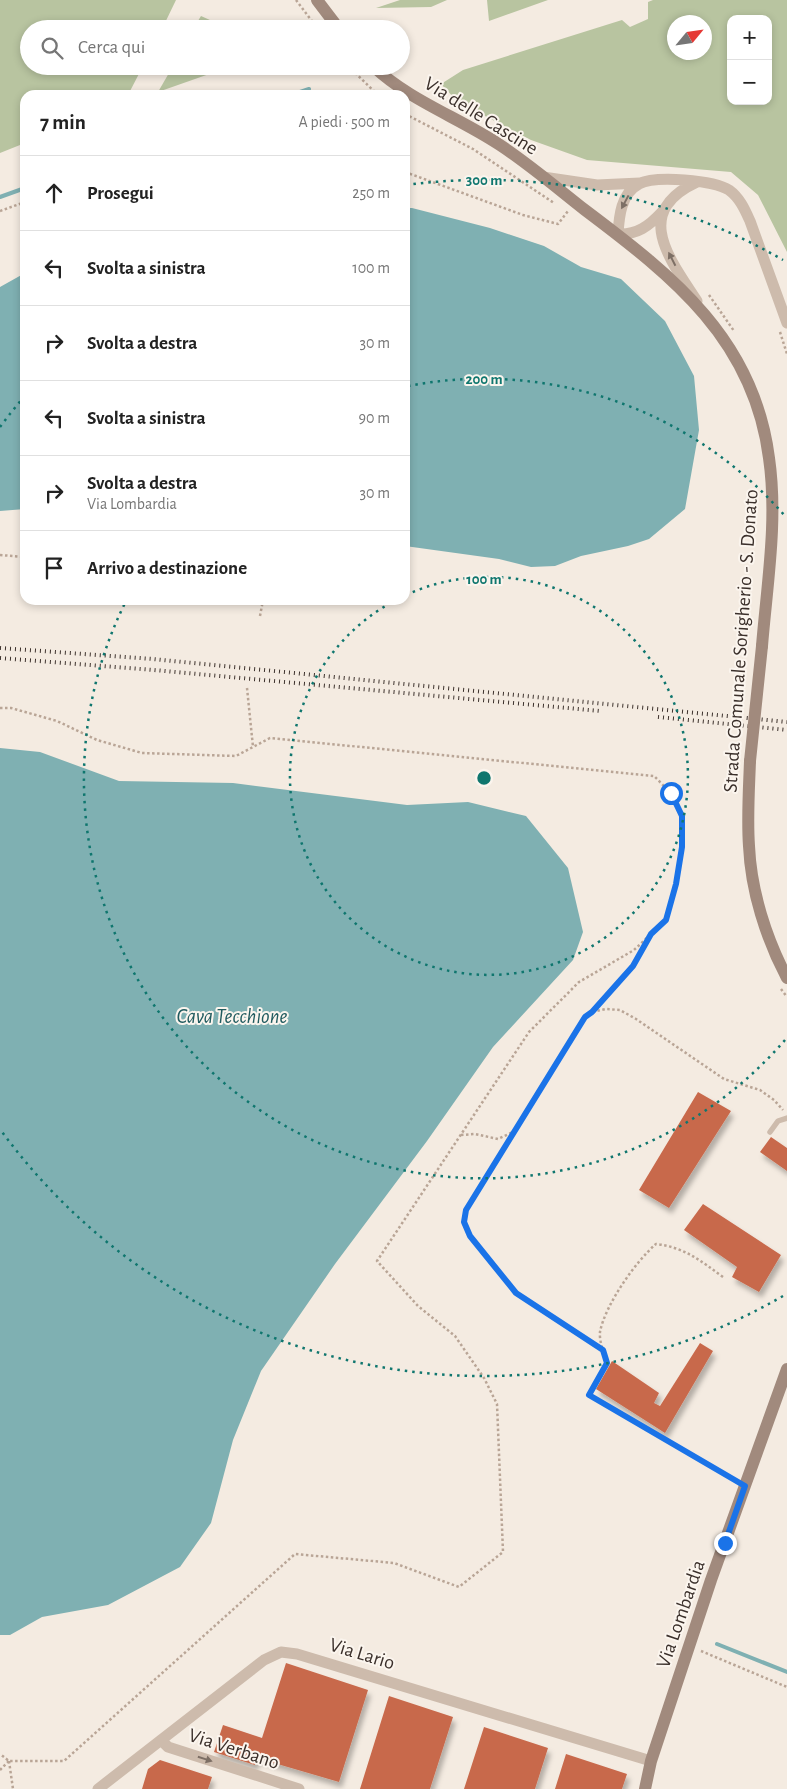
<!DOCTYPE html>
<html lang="it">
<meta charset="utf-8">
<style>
body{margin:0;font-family:"Alegreya Sans",sans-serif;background:#f2f2f2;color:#222}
.controls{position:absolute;right:15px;top:15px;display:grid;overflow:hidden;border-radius:10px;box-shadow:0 2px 8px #0003}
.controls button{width:45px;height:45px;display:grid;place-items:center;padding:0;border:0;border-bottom:1px solid #e0e0e0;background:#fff;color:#222;font:25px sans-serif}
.compass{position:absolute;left:667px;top:15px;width:45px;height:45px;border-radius:50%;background:#fff;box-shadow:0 2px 8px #0003;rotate:61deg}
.stop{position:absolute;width:15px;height:15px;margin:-11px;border:4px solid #1a73e8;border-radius:50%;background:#fff}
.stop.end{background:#1a73e8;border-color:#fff;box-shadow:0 1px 5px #0008}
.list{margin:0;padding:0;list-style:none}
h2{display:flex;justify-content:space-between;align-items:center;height:65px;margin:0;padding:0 20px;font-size:21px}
h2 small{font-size:16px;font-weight:400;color:#767676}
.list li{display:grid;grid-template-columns:32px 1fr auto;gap:15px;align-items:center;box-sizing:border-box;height:75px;padding:0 20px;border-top:1px solid #e0e0e0}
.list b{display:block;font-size:19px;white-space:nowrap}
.list p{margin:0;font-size:16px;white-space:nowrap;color:#767676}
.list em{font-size:16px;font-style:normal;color:#767676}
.icon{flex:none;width:28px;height:28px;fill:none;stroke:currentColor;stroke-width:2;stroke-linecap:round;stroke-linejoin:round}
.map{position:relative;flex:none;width:787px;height:1789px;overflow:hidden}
.search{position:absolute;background:#fff;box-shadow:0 2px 8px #0003;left:20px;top:20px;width:390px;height:55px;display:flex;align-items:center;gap:12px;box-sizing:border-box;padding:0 18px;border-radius:28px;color:#767676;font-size:19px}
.panel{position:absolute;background:#fff;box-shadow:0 2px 8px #0003;left:20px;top:90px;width:390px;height:515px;border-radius:15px}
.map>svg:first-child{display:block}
</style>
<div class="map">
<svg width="787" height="1789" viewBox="0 0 787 1789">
<defs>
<filter id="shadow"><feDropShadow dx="3" dy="5.5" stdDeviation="2.5" flood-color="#0004"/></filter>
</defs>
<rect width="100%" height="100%" fill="#f4ebe1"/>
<path fill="#b8c4a0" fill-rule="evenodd" d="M0 0H176L162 29H29V66H143L128 95H25V143L0 153Z
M400 0H447L431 7 376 8Z
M487 0H548L489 21Z
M653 0H787V252L758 195 731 172 587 160 531 140 458 102 441 84 463 70 622 20 630 27 648 19V2ZM731 19H768V101H731ZM674 22H704V52H674Z
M201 16 230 29H193Z
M173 66H232L158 92Z"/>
<path fill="#7fb0b2" d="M405 208H412L490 228 544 246 581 267 621 279 665 321 694 376 699 430 685 509 649 539 628 546 581 556 555 566 531 567 499 559 405 546Z
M25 273V509L0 511V287Z
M0 748 40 752 119 781 233 783 407 805 468 802 526 816 568 868 583 932 573 960 493 1047 427 1141 335 1264 261 1371 233 1440 211 1523 180 1567 108 1605 42 1617 10 1635H0Z"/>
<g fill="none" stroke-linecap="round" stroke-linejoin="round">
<path stroke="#7fb0b2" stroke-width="4" d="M291 95 309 89
M0 197 25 188
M717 1644 787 1672"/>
</g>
<path fill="#c8694b" filter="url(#shadow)" d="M698 1092 731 1111 669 1208 639 1190Z
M771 1137 787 1148V1171L760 1152Z
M703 1204 781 1255 759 1292 732 1277 737 1267 684 1230Z
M700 1343 713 1351 665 1433 596 1389 612 1361 659 1393 654 1403 660 1406Z
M286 1663 368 1690 339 1782 257 1758 255 1765 214 1752 223 1725 262 1738Z
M389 1696 453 1717 430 1789H360Z
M484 1727 548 1748 535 1789H464Z
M566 1754 627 1774 622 1789H555Z
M160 1760 212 1777 208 1789H142L148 1769Z"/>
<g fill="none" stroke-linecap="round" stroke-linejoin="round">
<path stroke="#b9a596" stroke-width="2.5" stroke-dasharray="2.5 2.5" stroke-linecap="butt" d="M296 0 318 29
M348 66 378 95
M405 114 473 149 554 203
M405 172 523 215 558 224 568 211
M0 211 25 202
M709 295 734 331
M780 332 787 354
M0 555 25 557
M260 616 263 600
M247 688 253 747
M0 708H11L57 721 97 740 142 753 236 756 270 738 654 776 671 793 682 816V847L676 884 666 920 634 950 579 982 529 1032 377 1261 418 1306 455 1336 484 1378 497 1404 503 1552 459 1587 394 1563 295 1554 64 1761H9L0 1754
M781 989 787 997
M593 1011 633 966 649 938
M461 1135 475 1134 498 1139 513 1132
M723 1277C701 1261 684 1247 656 1244 636 1261 605 1305 600 1332 599 1341 604 1354 607 1363L589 1395 734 1480
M603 1349 516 1293 470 1236 464 1222 466 1210 585 1017 592 1012 606 1009 620 1010 636 1019 724 1079 760 1090 774 1100 783 1110
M701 1651 787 1687
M9 1761 13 1789
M0 1770 9 1761"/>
<path stroke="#cdbbac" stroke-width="5.5" d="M770 1132 778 1121 787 1118"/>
<path stroke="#cdbbac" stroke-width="11" d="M543 177 597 185 640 183
M697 182C632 212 669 258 697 301
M662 212C649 226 637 235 618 234 619 217 621 193 639 184 655 175 714 180 729 190 740 198 745 210 750 221L787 323
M161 1740 168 1747 299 1789
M98 1789 264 1660 281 1652 297 1654 651 1761"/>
<path stroke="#a18a7d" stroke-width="12" d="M317 0 339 29
M373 66C410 101 458 117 500 145 529 164 557 188 585 210 674 277 754 340 769 458 778 520 767 584 762 646
M750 761C749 789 747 818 749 846 751 891 766 938 787 978
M645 1789 651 1761 711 1580 787 1369"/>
<path stroke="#3b302b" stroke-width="4" stroke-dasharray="1 4" stroke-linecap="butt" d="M0 648 153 659 787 722
M0 658 154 670 600 711
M658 717 787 730"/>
<path stroke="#a18a7d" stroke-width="12" d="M750 761 762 646"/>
</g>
<defs><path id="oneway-solid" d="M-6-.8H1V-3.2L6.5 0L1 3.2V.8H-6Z" transform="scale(1.25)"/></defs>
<g fill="#7d6f65">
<use href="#oneway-solid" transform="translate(625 202) rotate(118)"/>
<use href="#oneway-solid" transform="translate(672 259) rotate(-117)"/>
<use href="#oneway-solid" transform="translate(205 1759) rotate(18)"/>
</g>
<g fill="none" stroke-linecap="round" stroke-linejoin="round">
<path stroke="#1a73e8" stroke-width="6" d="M671 793 682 816V847L676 884 666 920 651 934 633 966 592 1012 585 1017 466 1210 464 1222 470 1236 516 1293 603 1350 607 1363 589 1395 745 1486 725 1543"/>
</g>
<g fill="none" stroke="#0f766e" stroke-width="2.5" stroke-dasharray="2.5 5">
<path d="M406 595A199 199 0 1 1 394 601"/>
<path d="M785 1040A399 399 0 0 1 125 603M408 386A399 399 0 0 1 785 516"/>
<path d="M783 1296A598 598 0 0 1 0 1129M0 427A598 598 0 0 1 23 398M406 185A598 598 0 0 1 783 260"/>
</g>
<g text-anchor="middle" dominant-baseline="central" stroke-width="4" stroke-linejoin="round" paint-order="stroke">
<g font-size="20" fill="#3b302b" stroke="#fbf5ee">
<text transform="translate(481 116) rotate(32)">Via delle Cascine</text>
<text transform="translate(741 641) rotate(-86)">Strada Comunale Sorigherio - S. Donato</text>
<text transform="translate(681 1614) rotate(-71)">Via Lombardia</text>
<text transform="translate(362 1654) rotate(17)">Via Lario</text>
<text transform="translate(234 1749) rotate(18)">Via Verbano</text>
</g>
<g font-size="21" font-style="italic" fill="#1f5a5e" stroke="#fbf5ee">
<text x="232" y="1016">Cava Tecchione</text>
</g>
</g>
<circle cx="484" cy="778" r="8" fill="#0f766e" stroke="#fbf5ee" stroke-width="2.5"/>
<g font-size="15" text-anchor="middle" font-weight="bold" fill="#0f766e" stroke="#fbf5ee" stroke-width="4" stroke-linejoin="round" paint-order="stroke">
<text x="484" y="185">300 m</text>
<text x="484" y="384">200 m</text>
<text x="484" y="584">100 m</text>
</g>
</svg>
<div class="controls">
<button>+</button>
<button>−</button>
</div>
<svg class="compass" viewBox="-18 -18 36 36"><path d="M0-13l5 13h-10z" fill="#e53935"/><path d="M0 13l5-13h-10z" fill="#767676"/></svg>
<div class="stop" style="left:671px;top:793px"></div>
<div class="stop end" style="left:725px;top:1543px"></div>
<div class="search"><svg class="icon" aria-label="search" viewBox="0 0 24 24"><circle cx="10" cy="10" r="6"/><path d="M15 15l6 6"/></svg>Cerca qui</div>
<section class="panel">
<h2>7 min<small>A piedi · 500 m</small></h2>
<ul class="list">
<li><svg class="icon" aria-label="ahead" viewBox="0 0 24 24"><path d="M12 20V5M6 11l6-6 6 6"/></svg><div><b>Prosegui</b></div><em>250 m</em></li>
<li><svg class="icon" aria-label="left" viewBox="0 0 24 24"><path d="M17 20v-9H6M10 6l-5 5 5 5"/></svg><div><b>Svolta a sinistra</b></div><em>100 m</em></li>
<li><svg class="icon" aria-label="right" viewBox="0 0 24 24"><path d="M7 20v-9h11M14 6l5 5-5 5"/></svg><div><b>Svolta a destra</b></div><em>30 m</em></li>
<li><svg class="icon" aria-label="left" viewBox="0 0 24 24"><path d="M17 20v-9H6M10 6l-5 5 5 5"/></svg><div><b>Svolta a sinistra</b></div><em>90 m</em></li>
<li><svg class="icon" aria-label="right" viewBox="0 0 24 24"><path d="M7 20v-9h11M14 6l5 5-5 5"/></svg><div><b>Svolta a destra</b><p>Via Lombardia</p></div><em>30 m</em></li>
<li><svg class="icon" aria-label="arrive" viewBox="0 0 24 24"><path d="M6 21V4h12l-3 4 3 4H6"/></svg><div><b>Arrivo a destinazione</b></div></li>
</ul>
</section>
</div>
